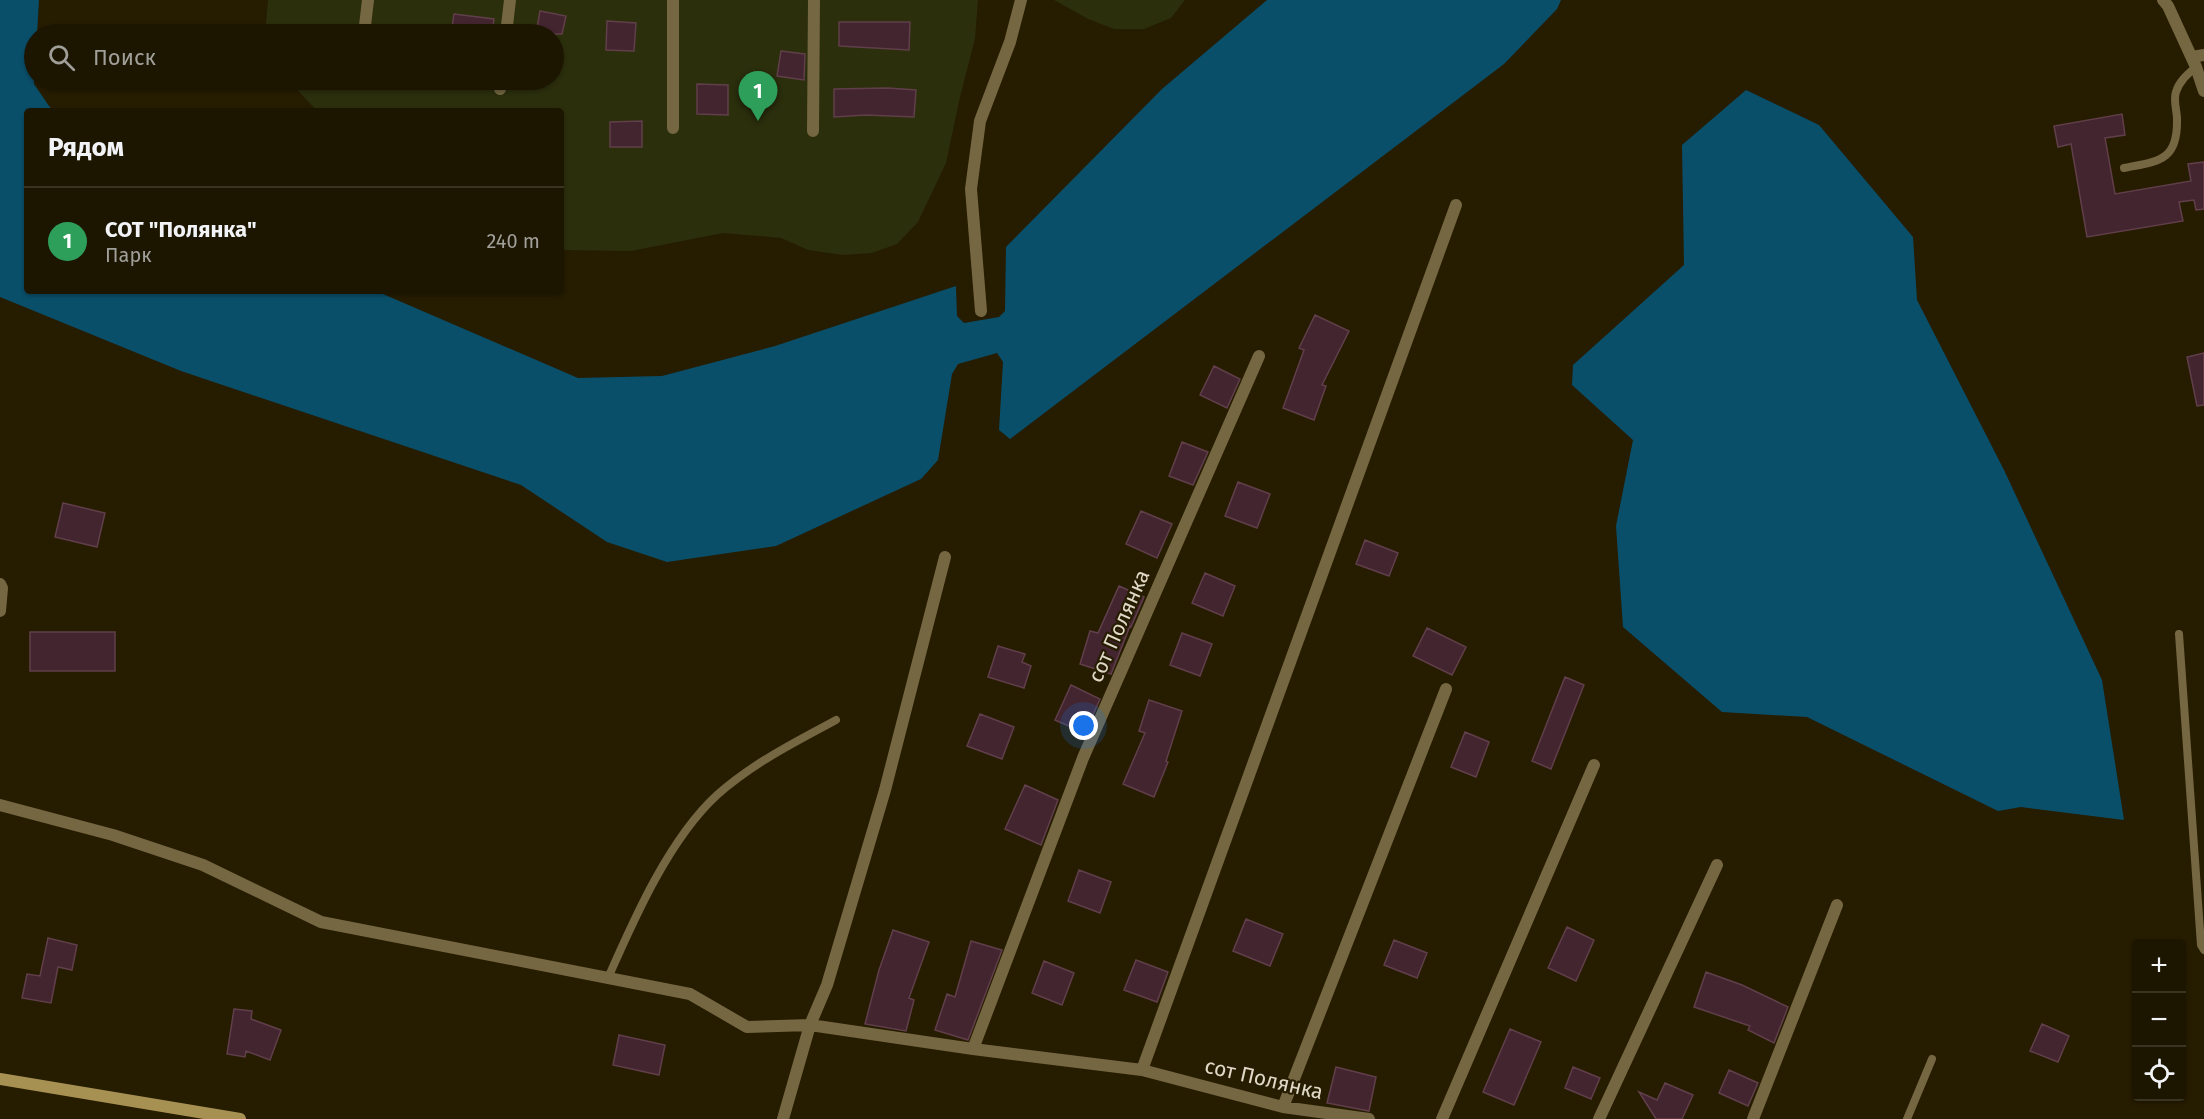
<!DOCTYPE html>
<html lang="ru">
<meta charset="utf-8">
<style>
body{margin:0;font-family:"Fira Sans",sans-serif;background:#251e0a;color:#f1f3f6}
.controls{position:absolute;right:18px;bottom:18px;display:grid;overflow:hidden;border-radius:6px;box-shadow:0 2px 4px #0004}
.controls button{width:54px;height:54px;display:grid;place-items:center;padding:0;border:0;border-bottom:2px solid #3a3422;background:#1c1500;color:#f1f3f6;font:30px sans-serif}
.you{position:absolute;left:1084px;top:726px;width:21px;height:21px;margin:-15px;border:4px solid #fff;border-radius:50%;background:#1a73e8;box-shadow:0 0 0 9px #1a73e833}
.badge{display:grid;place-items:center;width:39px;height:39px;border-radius:50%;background:#ea580c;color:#fff;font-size:20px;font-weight:700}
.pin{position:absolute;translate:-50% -50px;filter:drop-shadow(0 2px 3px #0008)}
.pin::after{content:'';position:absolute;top:32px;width:21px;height:18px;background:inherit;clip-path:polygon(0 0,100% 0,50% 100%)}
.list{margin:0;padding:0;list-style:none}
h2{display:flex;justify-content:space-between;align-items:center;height:78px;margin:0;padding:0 24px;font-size:26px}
h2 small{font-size:20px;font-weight:400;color:#a09f99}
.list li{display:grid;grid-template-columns:39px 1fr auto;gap:18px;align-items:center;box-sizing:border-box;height:108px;padding:0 24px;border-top:2px solid #3a3422}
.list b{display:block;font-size:22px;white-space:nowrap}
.list p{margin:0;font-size:20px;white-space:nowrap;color:#a09f99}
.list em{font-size:20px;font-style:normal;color:#a09f99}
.icon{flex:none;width:33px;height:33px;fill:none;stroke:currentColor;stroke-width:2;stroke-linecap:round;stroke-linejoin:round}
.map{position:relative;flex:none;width:2204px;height:1119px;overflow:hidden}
.search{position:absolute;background:#1c1500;box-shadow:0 2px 4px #0004;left:24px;top:24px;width:540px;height:66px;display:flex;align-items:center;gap:15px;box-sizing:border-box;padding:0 21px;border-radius:33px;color:#a09f99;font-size:22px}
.panel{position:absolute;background:#1c1500;box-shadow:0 2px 4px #0004;left:24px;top:108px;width:540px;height:186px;border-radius:6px}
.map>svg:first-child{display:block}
</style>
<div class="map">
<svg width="2204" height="1119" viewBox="0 0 2204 1119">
<rect width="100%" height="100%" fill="#261c00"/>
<path fill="#2b2f0c" d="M268 0H978L975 39 960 97 946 163 918 222 897 244 872 253 843 255 808 250 781 238 723 233 631 251 561 250V111H317L288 80H554V34H265Z
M1054 0H1185L1171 18 1144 29H1114L1088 19Z"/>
<path fill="#0a4f6a" d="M0 0H39L37 34H34V84L49 106 54 111H27V291H376L578 378 662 376 775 346 956 286 957 316 964 323 999 317 1005 311 1006 247 1162 89 1267 0H1561L1557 9 1504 64 1010 439 999 430 1003 362 997 353 958 364 952 374 938 460 921 479 776 546 667 562 607 542 521 485 181 371 0 297Z
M1746 90 1819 125 1913 237 1917 300 2004 470 2102 680 2124 820 2021 807 1998 811 1807 717 1722 712 1623 627 1616 526 1633 440 1572 385 1573 365 1684 265 1682 145Z"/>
<path fill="#43252f" stroke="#603f4a" stroke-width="1.5" d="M540 11 566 16 562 34H536Z
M454 14 494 19 492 34H451Z
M607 21 636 23 634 51 606 50Z
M839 22H910L909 50 839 46Z
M781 51 805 54 804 80 777 76Z
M697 84 728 85V115L697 114Z
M888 88 916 90 914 117 866 115 834 117V89Z
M2122 114 2125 135 2105 138 2115 194 2191 181 2188 164 2204 162V209L2196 210 2194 200 2179 202 2183 221 2087 237 2071 144 2058 147 2054 126Z
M642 121V147H610V122Z
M1315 315 1349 331 1322 385 1326 386 1314 420 1283 408 1304 350 1299 348Z
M2204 353V405L2197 406 2187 357Z
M1214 366 1240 379 1227 408 1200 395Z
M1182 442 1208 452 1193 485 1169 476Z
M1238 482 1270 494 1257 528 1225 516Z
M63 503 105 513 97 547 55 537Z
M1141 511 1172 524 1157 558 1126 544Z
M1365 540 1398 553 1389 576 1356 564Z
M1205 573 1235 586 1223 616 1192 603Z
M1119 586 1144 597 1131 627 1130 626 1111 674 1080 664 1090 631 1098 633Z
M1427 628 1466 647 1452 675 1413 656Z
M30 632H115V671H30Z
M1182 633 1212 644 1200 676 1170 665Z
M998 646 1025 654 1022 662 1031 666 1024 688 988 677Z
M1565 677 1584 685 1551 769 1532 761Z
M1071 685 1100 699 1085 733 1055 720Z
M1149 700 1182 711 1166 761 1168 762 1154 797 1123 784 1145 733 1139 731Z
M980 714 1014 727 1002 759 967 746Z
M1465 732 1489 742 1476 777 1451 767Z
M1025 785 1058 800 1041 845 1005 829Z
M1079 870 1111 882 1100 913 1068 901Z
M1246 919 1283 934 1270 966 1233 951Z
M1567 927 1594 940 1576 981 1548 968Z
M893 930 929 942 909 998 914 1000 906 1031 865 1024 879 970Z
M48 938 77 945 72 970 58 967 51 1003 22 998 27 974 40 976Z
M1394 940 1427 953 1417 978 1384 965Z
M971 941 1002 950 968 1040 935 1030 947 994 955 997Z
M1136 960 1168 972 1157 1002 1124 990Z
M1044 961 1074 973 1062 1005 1032 993Z
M1706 972 1742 985 1788 1007 1774 1043 1748 1030 1750 1026 1694 1007Z
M234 1009 252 1011 251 1019 281 1030 270 1060 246 1051 245 1057 227 1054Z
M2042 1024 2069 1036 2058 1062 2030 1051Z
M1510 1029 1541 1042 1514 1105 1483 1092Z
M619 1035 665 1045 659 1075 613 1065Z
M1336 1067 1376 1077 1369 1111 1327 1103Z
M1573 1067 1600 1078 1591 1099 1565 1088Z
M1729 1070 1758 1083 1748 1106 1719 1093Z
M1665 1083 1693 1095 1682 1119H1656L1639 1092 1657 1100Z"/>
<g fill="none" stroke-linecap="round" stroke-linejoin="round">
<path stroke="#746741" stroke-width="8" d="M2124 168C2159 161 2178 161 2177 119 2177 111 2173 100 2176 92 2179 81 2188 74 2196 67
M2179 634 2201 945 2204 950
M608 978C634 919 669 839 717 795 753 763 795 742 836 720
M1907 1119 1932 1059"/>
<path stroke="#746741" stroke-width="12" d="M673 0V128
M2163 0 2168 6 2196 67 2204 91
M364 34 368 0
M506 34 510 0
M2192 57 2204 55
M500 89 501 80
M813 131 814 0
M981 311 971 189 980 121 1010 42 1021 0
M0 584 2 588 0 611
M0 805 113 835 203 865 321 922 690 994 747 1027 810 1025 973 1049 1142 1070 1283 1107 1369 1119
M973 1049 1083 758 1259 356
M1142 1070 1456 205
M1283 1107 1446 689
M783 1119 810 1025 827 985 885 790 945 557
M1442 1119 1594 765
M1599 1119 1717 865
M1753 1119 1837 905"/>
<path stroke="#a79152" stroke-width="12" d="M0 1079 240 1119"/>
</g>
<g text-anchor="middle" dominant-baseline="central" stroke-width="4.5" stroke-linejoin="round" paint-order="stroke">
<g font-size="21" fill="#e0d9c8" stroke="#261c00">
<text transform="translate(1119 626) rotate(-66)">сот Полянка</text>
<text transform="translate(1264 1079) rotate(13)">сот Полянка</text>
</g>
</g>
</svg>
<div class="controls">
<button>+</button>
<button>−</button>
<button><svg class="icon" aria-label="locate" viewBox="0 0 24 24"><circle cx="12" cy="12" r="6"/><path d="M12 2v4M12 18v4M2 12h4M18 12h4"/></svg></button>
</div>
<div class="you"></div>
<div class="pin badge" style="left:758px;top:121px;background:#2e9e5b">1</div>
<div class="search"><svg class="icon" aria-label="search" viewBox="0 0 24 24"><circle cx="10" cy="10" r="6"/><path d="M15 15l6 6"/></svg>Поиск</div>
<section class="panel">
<h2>Рядом<small></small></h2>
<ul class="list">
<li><span class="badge" style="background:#2e9e5b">1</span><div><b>СОТ &quot;Полянка&quot;</b><p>Парк</p></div><em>240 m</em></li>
</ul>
</section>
</div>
